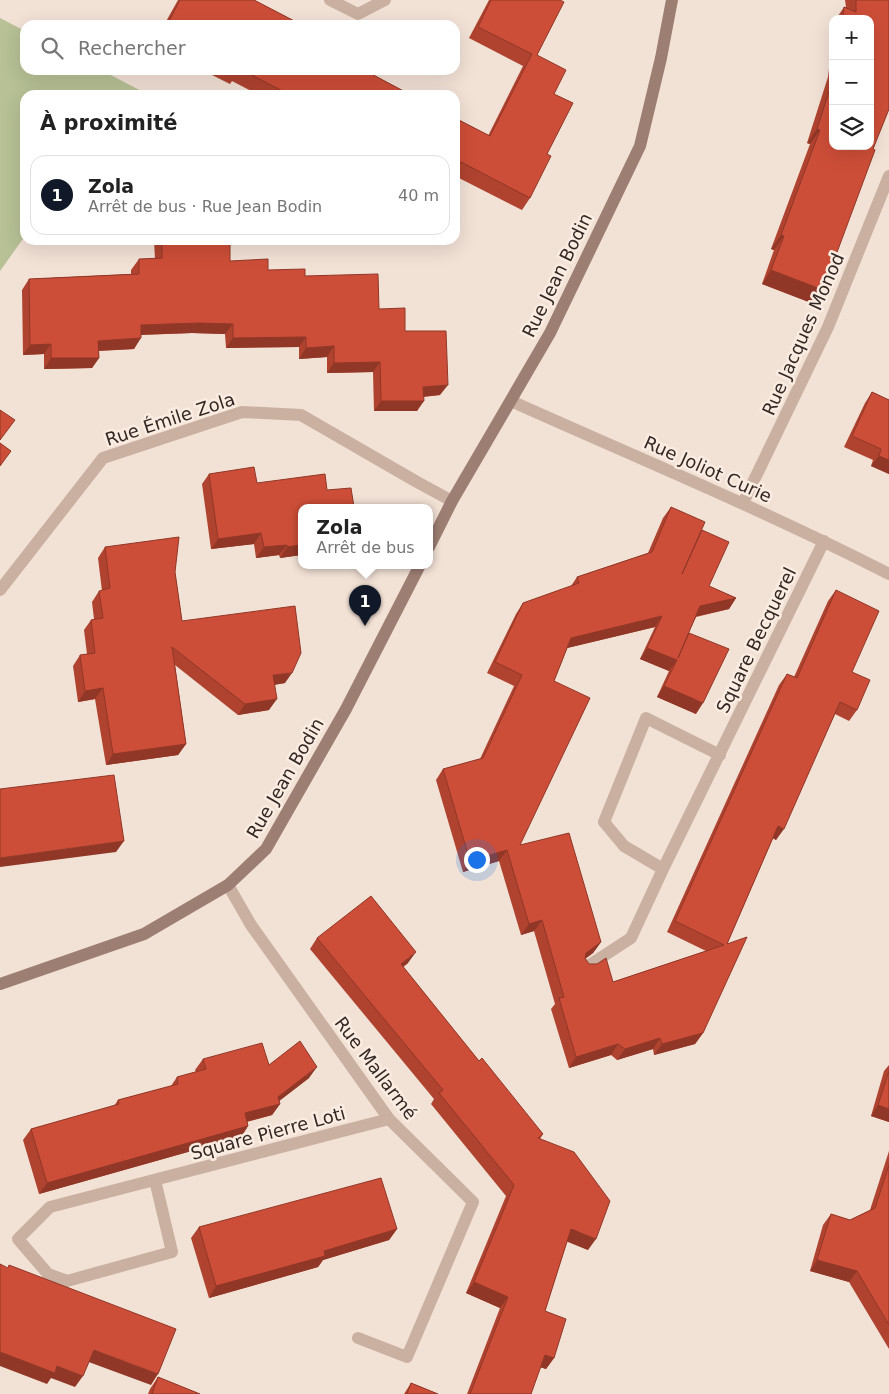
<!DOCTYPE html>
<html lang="fr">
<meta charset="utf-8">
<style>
body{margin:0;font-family:"DejaVu Sans",sans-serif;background:#f6f6f6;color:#222}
.controls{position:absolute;right:15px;top:15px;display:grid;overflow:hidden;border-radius:10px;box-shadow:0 5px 20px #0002}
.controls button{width:45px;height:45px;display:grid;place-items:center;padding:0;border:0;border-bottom:1px solid #e0e0e0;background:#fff;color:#222;font:25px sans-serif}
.you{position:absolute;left:476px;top:859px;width:18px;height:18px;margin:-12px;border:4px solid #fff;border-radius:50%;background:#1a73e8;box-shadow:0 0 0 8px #1a73e833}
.badge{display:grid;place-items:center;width:32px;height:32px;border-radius:50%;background:#111827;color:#fff;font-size:16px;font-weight:700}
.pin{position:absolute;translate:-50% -41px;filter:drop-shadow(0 1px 2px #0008)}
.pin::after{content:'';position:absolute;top:26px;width:18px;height:15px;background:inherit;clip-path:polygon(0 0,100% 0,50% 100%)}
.popup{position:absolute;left:298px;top:504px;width:135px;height:65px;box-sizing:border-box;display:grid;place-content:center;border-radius:10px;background:#fff;filter:drop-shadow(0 1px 4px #0005);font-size:16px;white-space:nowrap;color:#767676}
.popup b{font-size:19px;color:#222}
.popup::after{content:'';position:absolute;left:50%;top:100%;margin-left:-10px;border:10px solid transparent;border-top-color:#fff}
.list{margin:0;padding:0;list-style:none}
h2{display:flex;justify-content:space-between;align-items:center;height:65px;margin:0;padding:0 20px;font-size:21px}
h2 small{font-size:16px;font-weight:400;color:#767676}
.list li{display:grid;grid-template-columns:32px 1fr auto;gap:15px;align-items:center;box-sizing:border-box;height:80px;margin:0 10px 10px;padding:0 10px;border:1px solid #e0e0e0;border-radius:15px}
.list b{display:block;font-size:19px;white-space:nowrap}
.list p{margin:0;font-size:16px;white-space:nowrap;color:#767676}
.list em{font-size:16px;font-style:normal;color:#767676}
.icon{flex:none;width:28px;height:28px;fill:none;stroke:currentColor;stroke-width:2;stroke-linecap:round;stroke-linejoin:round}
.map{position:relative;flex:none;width:889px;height:1394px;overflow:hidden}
.search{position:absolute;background:#fff;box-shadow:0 5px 20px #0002;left:20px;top:20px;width:440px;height:55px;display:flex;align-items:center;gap:12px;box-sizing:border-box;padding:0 18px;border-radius:15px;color:#767676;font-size:19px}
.panel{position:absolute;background:#fff;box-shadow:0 5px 20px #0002;left:20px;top:90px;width:440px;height:155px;border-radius:15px}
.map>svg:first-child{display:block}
</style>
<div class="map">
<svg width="889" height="1394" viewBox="0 0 889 1394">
<rect width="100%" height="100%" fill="#f2e1d5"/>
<path fill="#b7c195" d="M0 18 25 31V70H101L149 95H25V236L0 271Z"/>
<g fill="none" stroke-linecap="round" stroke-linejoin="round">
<path stroke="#cab0a1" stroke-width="12" d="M330 0 358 14 385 0
M511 401C638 458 766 511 889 574
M743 503 828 327 889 176
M0 590 103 458 242 412 301 415 417 482 452 501
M663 869 624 846 604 822 646 718 720 755
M228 885 251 925 389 1119 473 1202 407 1357 358 1338
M585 968 631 938 663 869 824 541
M155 1180 172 1252 67 1281 48 1274 18 1239 50 1207 389 1119"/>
<path stroke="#9d7e73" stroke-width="12" d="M429 547 452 501 550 333 640 146 661 58 672 0
M0 984 144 934 228 885 266 849 346 709 420 565"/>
</g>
<path fill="#b04330" d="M178 0H254L302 25H164Z
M489 0H560L537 55 554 94 547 154 530 198 522 210 455 176V118L488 136 523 66 469 38Z
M845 0H889L873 149 814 304 762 284 774 250 771 249 810 144 807 143 828 77 833 37V146L870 19H836L844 7H846Z
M202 70H364L411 95H259L232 81 230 84Z
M154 240H230V261L268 270 305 276 379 309 405 331 440 395 424 397 417 411H374L373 372 327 373V357L299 359V347L226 348 225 334 192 333 141 335 134 349 99 351V358L92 368 44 369V354L23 355 22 290 29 279 131 274V270L139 259H155Z
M872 392 889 400V474L871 466 873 460 844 447 865 403Z
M209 474 257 483 301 507V555L280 558 279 555 256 558 254 544 211 549 202 484Z
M671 507 699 535 702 530 709 586 736 598 729 609 696 617 687 636 696 714 657 697 669 671 640 659 655 627 567 648 554 681 520 845 601 942 593 953 585 959 589 964 613 982 706 951 667 932 779 685 787 674 794 677 828 601 836 590 852 672 857 710 849 721 835 714 776 840 773 838 727 944 703 1033 695 1044 654 1055 653 1049 617 1060 611 1055 569 1068 551 1009 555 1004 534 931 521 935 499 861 463 872 436 780 443 769 480 759 514 686 487 673 516 614 523 603 571 586 577 577 648 553 663 518Z
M105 547 175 572 182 621 285 683 274 685 269 710 238 715 175 665 186 744 178 755 106 765 95 699 78 702 73 666 80 655 87 654 84 630 91 620 94 619 92 602 99 591H102L98 558Z
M317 938 408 963 403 967 479 1061 543 1134 540 1139 588 1250 567 1241 545 1311 554 1358 546 1369 540 1367 531 1394H467L500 1308 466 1293 506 1196 431 1104 434 1099 310 949Z
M203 1059 269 1065 309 1078 279 1101 280 1104 272 1115 247 1122 248 1126 241 1137 39 1194 23 1140 31 1129 114 1106 118 1100 171 1086 177 1077 196 1072 195 1070Z
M889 1065V1122L871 1116 884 1071Z
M889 1151V1349L849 1282 810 1271 823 1225 831 1214 850 1220 870 1210Z
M199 1227 397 1229 389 1240 323 1260 318 1267 209 1298 191 1238Z
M158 1377 200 1394H148L150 1389Z
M411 1383 438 1394H404Z"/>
<path fill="#903727" d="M817 129 820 130 810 144 807 143Z
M781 235 784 236 774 250 771 249Z
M771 270 823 290 814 304 762 284Z
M199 323 233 324 225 334 192 333 133 335 141 325Z
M306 337 299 347 226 348 233 338Z
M141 338 134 349 91 351 98 341Z
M51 344 44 354 23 355 30 345Z
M334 346 327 357 299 359 306 348Z
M51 358H99L92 368 44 369Z
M380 362 373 372 327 373 334 363Z
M448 385 440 395 416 397 423 387Z
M381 401H424L417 411H374Z
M879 456 889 460V474L871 466Z
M261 533 254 544 211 549 218 539Z
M287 545 279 555 256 558 264 547Z
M301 545V555L280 558 287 547Z
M736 598 729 609 693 617 700 606Z
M662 616 655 627 563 649 571 638Z
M647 648 677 660 669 671 640 659Z
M292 673 285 683 266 686 273 675Z
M664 686 703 703 696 714 657 697Z
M103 688 95 699 78 702 85 691Z
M277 699 269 710 238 715 245 704Z
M186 744 178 755 106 765 113 754Z
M778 826 784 829 776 840 771 837Z
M124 841 116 852 0 867V858Z
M507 850 499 861 463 872 470 861Z
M542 920 534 931 521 935 529 924Z
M601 942 593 953 578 964 586 953Z
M416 952 408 963 393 975 401 964Z
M703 1033 695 1044 654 1055 662 1044Z
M660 1038 653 1049 617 1060 625 1049Z
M618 1044 611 1055 569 1068 576 1057Z
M317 1067 309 1078 274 1105 280 1104 272 1115 237 1124 245 1113 278 1097Z
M878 1105 889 1109V1122L871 1116Z
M248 1126 241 1137 39 1194 47 1183Z
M397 1229 389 1240 323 1260 318 1267 209 1298 216 1286 324 1251Z
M571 1229 596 1239 588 1250 563 1240Z
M817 1260 857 1271 849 1282 810 1271Z
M474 1282 508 1297 500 1308 466 1293Z
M94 1350 158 1374 151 1385 86 1361Z
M0 1352 57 1366 83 1376 75 1387 51 1378 47 1384 0 1366Z
M545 1355 554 1358 546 1369 537 1366Z"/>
<path fill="#cd4e38" stroke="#903727" d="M180 0H254L302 25H167Z
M491 0H560L564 2 537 55 566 70 554 94 573 103 547 154 551 156 530 198 461 162 455 174V118L490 136 532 54 478 27Z
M856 0H889V109L873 149 875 150 823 290 771 270 784 236 781 235 820 130 817 129 833 79V146H870V19H843L844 7 856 12Z
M233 70H240L238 73Z
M242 70H364L411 95H332L326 92 324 95H290Z
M162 240H230V261L268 259V270L305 269V276L378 274 379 309 405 308V331H446L448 385 423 387 424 401H381L380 362 334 363V346L306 348V337L233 338V324L199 323 141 325V338L98 341 99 358H51V344L30 345 29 279 139 274V259L162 258Z
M872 392 889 400V460L879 456 881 449 852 436Z
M0 410 15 420 0 440Z
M0 443 11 451 0 466Z
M254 467 257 483 325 474 327 490 351 488 354 507H301V545L287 547V545L264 547 261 533 218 539 209 474Z
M671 507 705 522 682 574 702 530 729 542 709 586 736 598 700 606 678 658 689 633 729 649 703 703 664 686 677 660 647 648 662 616 571 638 554 681 590 698 520 845 569 833 601 942 586 953 585 958 589 964H597L606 958 613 982 724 945 675 921 787 674 797 678 836 590 879 611 852 672 870 680 857 710 840 702 784 829 778 826 727 944 747 937 703 1033 662 1044 660 1038 625 1049 618 1044 576 1057 559 998 564 997 542 920 529 924 507 850 470 861 443 769 483 758 522 675 495 662 523 603 579 583 577 577 652 552Z
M179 537 175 572 182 621 295 606 301 653 292 673 273 675 277 699 245 704 172 647 186 744 113 754 103 688 85 691 80 655 95 653 91 620 103 618 99 591 110 588 105 547Z
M114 775 124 841 0 858V789Z
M371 896 416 952 401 964 479 1061 482 1058 543 1134 538 1138 574 1152 610 1201 596 1239 571 1229 545 1311 566 1319 554 1358 545 1355 531 1394H470L508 1297 474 1282 514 1185 439 1093 443 1090 317 938Z
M300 1041 317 1067 278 1097 280 1104 245 1113 248 1126 47 1183 31 1129 119 1104 118 1100 178 1084 177 1077 206 1069 203 1059 262 1043 269 1065Z
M889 1071V1109L878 1105Z
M889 1165V1325L857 1271 817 1260 831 1214 850 1220 875 1208Z
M381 1178 397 1229 324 1251 325 1256 216 1286 199 1227Z
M0 1264 8 1268 9 1265 176 1329 158 1374 94 1350 83 1376 57 1366 55 1373 0 1352Z
M158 1377 200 1394H152Z
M411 1383 438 1394H407Z"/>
<g text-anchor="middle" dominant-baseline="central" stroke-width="5" stroke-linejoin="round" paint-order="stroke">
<g font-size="18" fill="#342824" stroke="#faece1">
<text transform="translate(557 275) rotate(-64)">Rue Jean Bodin</text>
<text transform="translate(803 334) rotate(-66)">Rue Jacques Monod</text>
<text transform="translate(170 419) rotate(-18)">Rue Émile Zola</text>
<text transform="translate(708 469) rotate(24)">Rue Joliot Curie</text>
<text transform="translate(756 640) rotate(-64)">Square Becquerel</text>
<text transform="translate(285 778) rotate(-60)">Rue Jean Bodin</text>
<text transform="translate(376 1068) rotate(53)">Rue Mallarmé</text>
<text transform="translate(268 1133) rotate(-15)">Square Pierre Loti</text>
</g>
</g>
</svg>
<div class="controls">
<button>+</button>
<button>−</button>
<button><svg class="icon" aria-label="layers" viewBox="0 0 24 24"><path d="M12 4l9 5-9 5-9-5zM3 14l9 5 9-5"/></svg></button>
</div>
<div class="you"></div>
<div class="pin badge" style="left:365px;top:626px">1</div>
<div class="popup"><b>Zola</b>Arrêt de bus</div>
<div class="search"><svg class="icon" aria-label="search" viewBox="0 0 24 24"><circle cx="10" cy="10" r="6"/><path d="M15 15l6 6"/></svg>Rechercher</div>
<section class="panel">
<h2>À proximité<small></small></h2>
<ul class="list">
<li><span class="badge">1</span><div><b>Zola</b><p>Arrêt de bus · Rue Jean Bodin</p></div><em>40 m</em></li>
</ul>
</section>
</div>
